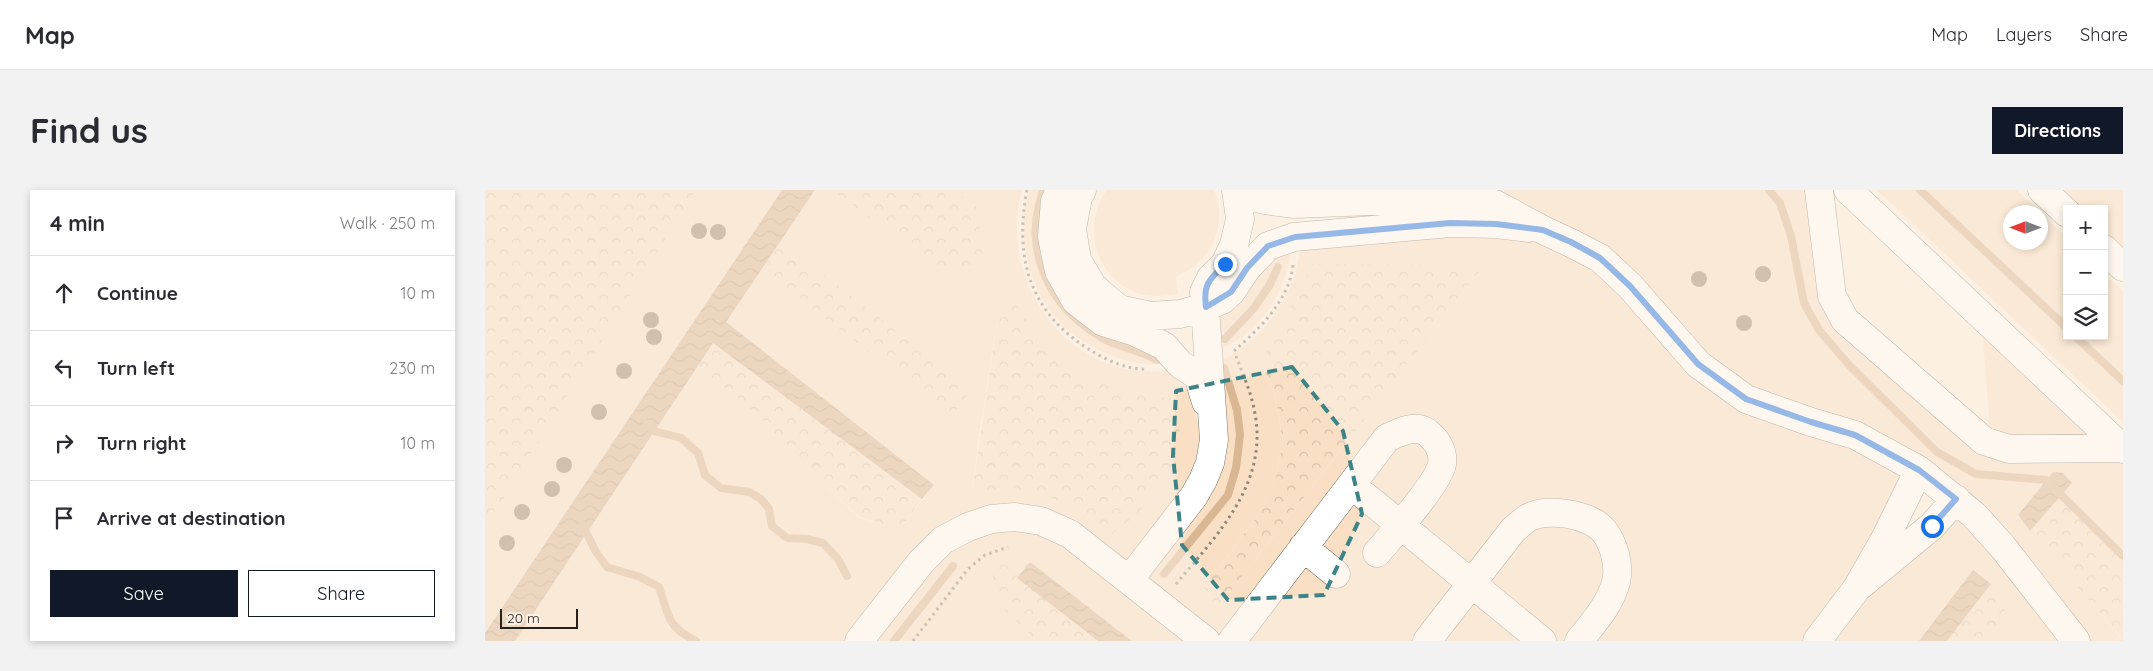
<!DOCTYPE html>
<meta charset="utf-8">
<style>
body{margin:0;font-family:Quicksand,sans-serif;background:#f2f2f3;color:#2b2b33}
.controls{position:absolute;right:15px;top:15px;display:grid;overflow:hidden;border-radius:0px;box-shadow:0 2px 8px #0003}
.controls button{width:45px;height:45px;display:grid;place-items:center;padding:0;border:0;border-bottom:1px solid #e1e1e2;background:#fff;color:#2b2b33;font:25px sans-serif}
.compass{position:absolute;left:1518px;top:15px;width:45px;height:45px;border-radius:50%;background:#fff;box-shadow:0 2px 8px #0003;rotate:270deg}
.scale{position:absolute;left:15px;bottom:12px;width:78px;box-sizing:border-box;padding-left:5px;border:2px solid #24201b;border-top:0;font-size:14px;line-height:18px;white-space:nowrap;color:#24201b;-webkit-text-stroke:4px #fcf0e3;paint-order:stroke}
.stop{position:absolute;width:15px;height:15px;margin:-11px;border:4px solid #1a73e8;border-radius:50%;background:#fff}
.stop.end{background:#1a73e8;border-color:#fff;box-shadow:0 1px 5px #0008}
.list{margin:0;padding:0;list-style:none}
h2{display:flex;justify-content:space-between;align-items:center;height:65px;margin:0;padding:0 20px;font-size:21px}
h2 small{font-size:16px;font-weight:400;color:#7c7c81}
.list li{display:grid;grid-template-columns:32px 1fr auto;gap:15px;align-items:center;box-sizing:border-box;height:75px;padding:0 20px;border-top:1px solid #e1e1e2}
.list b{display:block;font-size:19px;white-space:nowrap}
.list em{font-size:16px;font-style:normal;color:#7c7c81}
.actions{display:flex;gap:10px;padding:15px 20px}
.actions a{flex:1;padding:11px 0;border:1px solid #111827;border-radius:0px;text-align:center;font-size:18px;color:#111827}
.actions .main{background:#111827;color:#fff}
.icon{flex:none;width:28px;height:28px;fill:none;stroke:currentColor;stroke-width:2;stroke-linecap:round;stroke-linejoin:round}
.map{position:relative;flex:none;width:1638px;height:451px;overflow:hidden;border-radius:0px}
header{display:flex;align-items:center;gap:30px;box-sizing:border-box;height:70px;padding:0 25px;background:#fff;border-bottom:1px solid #e1e1e2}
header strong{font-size:24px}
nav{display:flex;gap:28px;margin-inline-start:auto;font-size:18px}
.intro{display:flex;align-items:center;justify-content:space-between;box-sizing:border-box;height:120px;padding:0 30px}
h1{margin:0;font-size:35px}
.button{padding:12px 22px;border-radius:0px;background:#111827;color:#fff;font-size:18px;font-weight:700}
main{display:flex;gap:30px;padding:0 30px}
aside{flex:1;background:#fff;border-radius:0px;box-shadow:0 2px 8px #0003}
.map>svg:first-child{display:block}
</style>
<header>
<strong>Map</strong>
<nav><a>Map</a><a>Layers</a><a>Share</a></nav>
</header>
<div class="intro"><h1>Find us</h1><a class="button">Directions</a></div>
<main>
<aside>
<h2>4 min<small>Walk · 250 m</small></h2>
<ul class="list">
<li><svg class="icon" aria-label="ahead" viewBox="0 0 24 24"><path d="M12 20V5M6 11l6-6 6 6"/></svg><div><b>Continue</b></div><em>10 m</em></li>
<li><svg class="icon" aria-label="left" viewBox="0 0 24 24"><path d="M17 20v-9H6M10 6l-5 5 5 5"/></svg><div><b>Turn left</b></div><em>230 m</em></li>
<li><svg class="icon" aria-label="right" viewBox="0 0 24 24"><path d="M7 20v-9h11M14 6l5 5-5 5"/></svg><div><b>Turn right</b></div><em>10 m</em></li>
<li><svg class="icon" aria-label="arrive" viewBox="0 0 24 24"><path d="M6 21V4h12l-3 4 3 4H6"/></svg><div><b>Arrive at destination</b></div></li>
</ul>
<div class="actions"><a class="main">Save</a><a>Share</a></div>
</aside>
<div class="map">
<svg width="1638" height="451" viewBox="0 0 1638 451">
<defs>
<pattern id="forest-crowns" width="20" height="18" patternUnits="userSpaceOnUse" patternTransform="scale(1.25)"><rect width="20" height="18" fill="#f9e0c5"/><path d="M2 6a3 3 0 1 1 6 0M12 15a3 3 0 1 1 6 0" fill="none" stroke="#d5c0a9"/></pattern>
<pattern id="water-waves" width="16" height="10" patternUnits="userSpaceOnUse" patternTransform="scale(1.25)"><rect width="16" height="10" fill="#dab793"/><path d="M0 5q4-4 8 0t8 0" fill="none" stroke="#bb9d7e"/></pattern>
</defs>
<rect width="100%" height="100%" fill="#fcf0e3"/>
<path fill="#f9e0c5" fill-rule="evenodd" d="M211 0H297L0 443V338Z
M330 0H347L454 78 491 17 469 0H537C511 95 588 196 689 180L704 200 714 236 729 250 743 237 730 176 737 168C744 169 750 162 756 158 789 134 815 93 815 52L973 41 1037 48 1062 55 1068 45 1073 31 1041 18 812 6V0H1334L1347 106 1499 251 1504 227 1496 125 1638 259V366L1576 305 1586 293 1568 282 1533 325 1638 451H1508L1525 430 1488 380 1434 451H647L545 372 533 367 512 413 552 451H30L209 180 244 200 280 233 317 274 374 328 414 340 449 295 241 132 276 79 467 225 482 206 475 191 296 51ZM1000 75 734 416 716 402 771 328 790 291 798 252 790 204 776 173ZM530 113 557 152 603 188 652 203 690 209 627 344 600 322 562 306 525 298 487 302 494 246 514 119ZM1435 280 1471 309 1447 336 1400 349Z
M545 0H565L558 24 683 172C666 178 647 173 630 167 614 161 597 152 584 141 546 109 528 47 545 0Z
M622 0H729C739 22 734 52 717 69 710 77 700 82 691 87L693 104C681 106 667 107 655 104 611 90 595 36 622 0Z
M1392 0H1532L1555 22H1526V52H1556V23L1582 48V146H1619V84L1638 101V232Z
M1578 0H1638V58L1619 40V19H1597Z
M806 56C805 98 772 149 730 160L734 132 738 122 770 83Z"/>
<path fill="url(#forest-crowns)" d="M0 0H211L0 338Z
M347 0H469L491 17 499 61 481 82 454 79Z
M296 51 475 191 482 206 467 226 276 79Z
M828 74 1000 75 734 416 716 402 771 328 790 291 798 252 790 204 776 173Z
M530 113 557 152 603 188 652 203 690 209 695 248 684 287 653 323 627 344 600 322 562 306 525 298 487 302 514 119Z
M228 153 437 309 414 340 374 327 317 274 280 233 244 200 209 180Z
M1576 305 1638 366V450L1545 341Z
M533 367 545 372 532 388 613 451H552L512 413 508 384 517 370Z
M1506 394 1525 430 1508 451H1462Z"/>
<path fill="url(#water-waves)" d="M297 0H330L241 132 449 295 437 309 228 153 30 451H0V443Z
M1568 282 1578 283 1587 293 1545 341 1533 325Z
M545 372 647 451H613L532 388Z
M1488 380 1506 394 1462 451H1434Z"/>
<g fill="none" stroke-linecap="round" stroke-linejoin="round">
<path stroke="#dab793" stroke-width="8" d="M558 0C554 15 549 33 551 49 555 94 581 127 619 149 636 158 655 160 672 170
M1284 0 1295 13 1306 46 1319 113 1334 140 1364 175 1452 262 1491 284 1561 290 1638 366
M1435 0 1582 138
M1590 146 1638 191
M740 149 769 118 784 96 793 77
M162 234 169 241 196 248 213 263 220 285 236 298 264 302 276 309 284 319 287 336 302 348 322 349 338 353 353 369 362 386
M98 336 111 362 122 377 155 387 174 397C184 425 181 436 211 451
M679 384 743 305 751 278 755 245 752 220 739 178
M409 451 468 376"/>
<defs>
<path id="minor" d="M575 0 570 11 567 47 574 81 591 111 618 132 650 142 679 156 695 174 713 186 721 212
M597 0 593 7 587 39 592 70 608 97 634 119 665 126 695 124 721 117 737 110 746 102 762 78 783 56 809 47 965 33 1011 34 1044 38
M755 0 764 5 779 10 808 14 970 8 1010 14 1058 40 1086 53 1115 68 1145 96 1213 174 1261 209 1326 232 1370 245 1434 280 1489 325 1517 356 1591 451
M1334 0 1347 106 1360 130 1499 251 1524 259 1637 258
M1363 0 1638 259
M1557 0 1582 23
M1619 59 1638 77
M1434 280 1400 349 1372 398 1447 336 1471 309
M880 306 1057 451
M818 357 851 384
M644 390 709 306 718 290 725 273 729 250 719 102 726 88 740 74 749 55 755 29 751 0
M374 451 436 372 458 350 483 337 506 329 530 327 556 331 585 344 721 451
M747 451 902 248C914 242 932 233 944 244 952 251 959 262 957 274 953 294 907 345 892 363
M942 451 1028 340C1033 336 1038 331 1043 328 1062 317 1105 324 1119 341 1129 354 1135 376 1131 392 1125 415 1108 433 1094 451
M1332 451 1372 398"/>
</defs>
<use href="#minor" stroke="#7d7368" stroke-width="29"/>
<path stroke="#8e867e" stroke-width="3" stroke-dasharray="2.5 4" stroke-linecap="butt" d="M542 0C529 68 544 122 605 160 621 170 642 180 663 179
M749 161C774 139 804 111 808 75
M691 394C732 345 783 294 770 224 767 204 758 185 751 166
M428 451 483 379 500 365 523 357"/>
<use href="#minor" stroke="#fff" stroke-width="28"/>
</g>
<g fill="#9d8566">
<circle cx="214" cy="41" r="8"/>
<circle cx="233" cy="42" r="8"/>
<circle cx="1278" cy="84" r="8"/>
<circle cx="1214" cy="89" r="8"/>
<circle cx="166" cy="130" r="8"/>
<circle cx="1259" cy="133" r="8"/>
<circle cx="169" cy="147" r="8"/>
<circle cx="139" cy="181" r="8"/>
<circle cx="114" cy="222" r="8"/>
<circle cx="79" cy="275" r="8"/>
<circle cx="67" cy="299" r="8"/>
<circle cx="37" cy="322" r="8"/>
<circle cx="22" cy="353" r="8"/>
</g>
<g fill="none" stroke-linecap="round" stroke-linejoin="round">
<path stroke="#1a73e8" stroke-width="6" d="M740 74C724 90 718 94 721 117L746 102 762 78 783 56 810 47 965 33 1011 34 1058 40 1086 52 1115 68 1145 96 1213 174 1261 209 1326 232 1370 245 1434 280 1471 309 1447 336"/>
</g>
<path d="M0 0H1638V451H0ZM807 177 858 241 877 324 839 405 743 410 697 355 688 266 691 201Z" fill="#fcf0e3" fill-opacity=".55" fill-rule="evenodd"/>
<path fill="none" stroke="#3c8488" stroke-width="4" stroke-dasharray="10 6" stroke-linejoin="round" d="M807 177 858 241 877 324 839 405 743 410 697 355 688 266 691 201Z"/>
</svg>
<div class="controls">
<button>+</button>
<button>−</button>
<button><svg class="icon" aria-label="layers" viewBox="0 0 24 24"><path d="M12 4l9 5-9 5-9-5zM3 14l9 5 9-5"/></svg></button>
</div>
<svg class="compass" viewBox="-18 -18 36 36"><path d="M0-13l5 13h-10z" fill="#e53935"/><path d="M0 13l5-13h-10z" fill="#7c7c81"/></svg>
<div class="scale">20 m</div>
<div class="stop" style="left:1447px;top:336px"></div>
<div class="stop end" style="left:740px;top:74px"></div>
</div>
</main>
